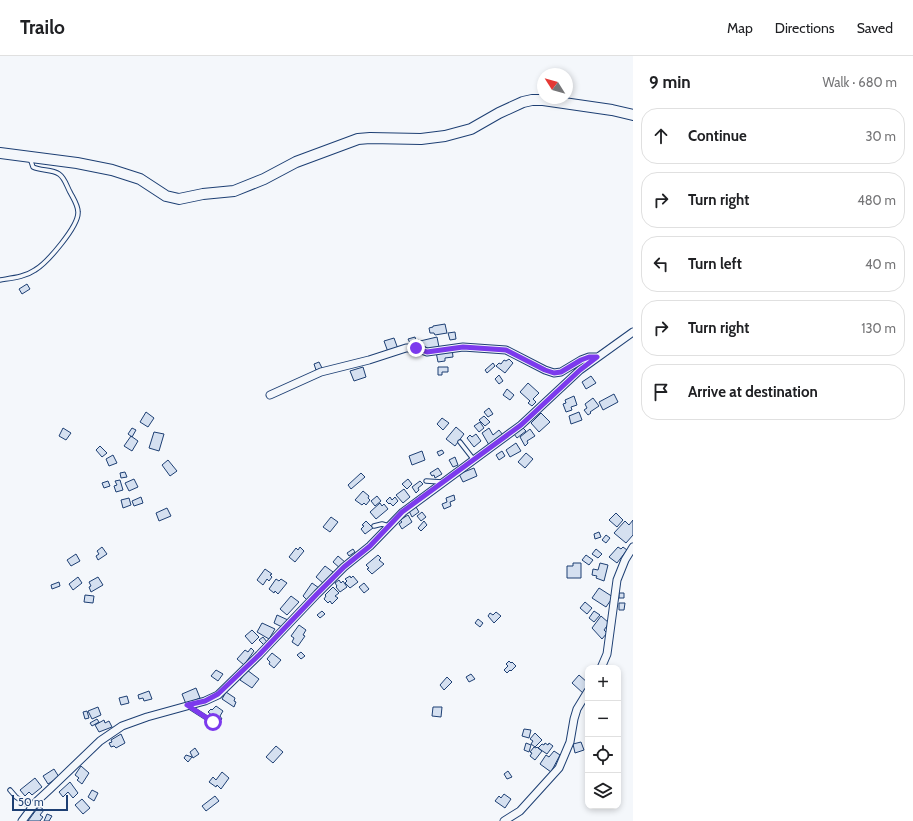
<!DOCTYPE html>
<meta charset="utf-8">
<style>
body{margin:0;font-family:Cabin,sans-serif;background:#f2f2f2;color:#202124}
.controls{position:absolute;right:12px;bottom:12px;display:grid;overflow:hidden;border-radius:8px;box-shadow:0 2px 6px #0003}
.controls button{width:36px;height:36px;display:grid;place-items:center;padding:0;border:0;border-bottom:1px solid #e0e0e0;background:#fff;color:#202124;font:20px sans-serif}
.compass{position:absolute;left:537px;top:12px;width:36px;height:36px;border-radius:50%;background:#fff;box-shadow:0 2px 6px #0003;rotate:307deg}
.scale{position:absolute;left:12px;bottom:10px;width:56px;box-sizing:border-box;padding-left:4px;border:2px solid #1d3f73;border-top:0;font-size:11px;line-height:14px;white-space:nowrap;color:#1d3f73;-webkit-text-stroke:3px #f4f7fb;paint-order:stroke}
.stop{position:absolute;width:12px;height:12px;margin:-9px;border:3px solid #7c3aed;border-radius:50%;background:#fff}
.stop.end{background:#7c3aed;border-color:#fff;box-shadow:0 1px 4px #0008}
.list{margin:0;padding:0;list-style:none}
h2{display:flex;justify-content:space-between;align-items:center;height:52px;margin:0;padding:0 16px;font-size:17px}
h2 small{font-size:13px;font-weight:400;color:#757577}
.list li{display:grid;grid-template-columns:26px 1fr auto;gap:12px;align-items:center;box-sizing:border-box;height:56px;margin:0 8px 8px;padding:0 8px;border:1px solid #e0e0e0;border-radius:16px}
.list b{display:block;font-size:15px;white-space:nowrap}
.list em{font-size:13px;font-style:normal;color:#757577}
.icon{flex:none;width:22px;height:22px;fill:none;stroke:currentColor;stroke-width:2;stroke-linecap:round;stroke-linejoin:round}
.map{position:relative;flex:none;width:633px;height:765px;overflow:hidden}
header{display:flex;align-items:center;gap:24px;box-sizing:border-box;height:56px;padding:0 20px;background:#fff;border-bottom:1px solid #e0e0e0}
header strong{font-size:19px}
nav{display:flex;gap:22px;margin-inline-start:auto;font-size:14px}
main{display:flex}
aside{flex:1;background:#fff}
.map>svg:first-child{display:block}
</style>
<header>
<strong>Trailo</strong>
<nav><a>Map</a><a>Directions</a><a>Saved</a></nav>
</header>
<main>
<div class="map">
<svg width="633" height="765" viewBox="0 0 633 765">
<rect width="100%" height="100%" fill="#f4f7fb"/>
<path fill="#d5e0f0" stroke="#1d3f73" d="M27 228 30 233 22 238 19 233Z
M445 268 447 277 435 279 434 277H430L429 272 433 271V270Z
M455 276 456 283 450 284 448 277Z
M415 281 416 285 419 284 421 289 413 291 412 287H410L408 283Z
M437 281 439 291 426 294 425 290 422 291 420 285Z
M394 282 398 293 388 296 384 285Z
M452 292 453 301 445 302V305L438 306 436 296Z
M509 303 513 307 505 317 496 310 499 307 501 308 504 304 506 305Z
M319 306 322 312 316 314 314 308Z
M493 307 495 310 487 317 485 314Z
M363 311 366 321 354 325 350 315Z
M438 311H448V316H442V319H438Z
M499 319 503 325 499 328 495 323Z
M591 320 596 327 586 333 582 326Z
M528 327 539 337 533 343 536 346 532 350 528 347 530 345 520 336Z
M507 333 514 339 510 344 503 339Z
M614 338 618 346 603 354 599 346Z
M574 340 577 349 571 351 572 354 566 356 563 348 566 347 565 344Z
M593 342 599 350 590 356 591 357 588 359 584 354 587 352 585 348Z
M489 352 493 358 488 361 484 356Z
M146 356 154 362 148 371 140 366Z
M579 356 582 364 571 368 569 360Z
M541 357 550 366 539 376 531 367Z
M484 360 490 366 485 370 479 364Z
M442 362 449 367 443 374 437 368Z
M480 366 484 372 479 376 474 370Z
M456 371 464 378 455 390 446 383Z
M522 371 526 375 517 382 514 378Z
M63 372 71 377 66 384 59 380Z
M132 372 136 374 132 381 128 378Z
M489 372 493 379 499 374 503 379 489 389 482 377Z
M530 373 535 380 527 385 528 387 525 390 520 381Z
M154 376 164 378 159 395 149 392Z
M476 378 481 385 474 391 467 382 470 379 472 381Z
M131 380 138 385 132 395 124 390Z
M516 387 521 395 510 401 506 394Z
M100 390 107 397 102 401 96 394Z
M442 394 444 397 439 400 437 396Z
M422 395 425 404 412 409 409 400Z
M502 395 505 400 499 404 496 399Z
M526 397 533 403 525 412 518 406Z
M113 399 117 407 109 410 106 403Z
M455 401 458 409 453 411 449 404Z
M168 404 177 415 170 420 162 409Z
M438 412 442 418 435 422 434 419 432 420 430 417Z
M474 412 477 420 463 426 459 418Z
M125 416 127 421 121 422 120 417Z
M361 417 365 421 351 433 348 429Z
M134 423 138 431 129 435 125 427Z
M408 423 412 428 407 433 402 428Z
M120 424 123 434 116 436 114 430 117 429 115 425Z
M108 425 110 430 104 432 102 427Z
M420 425 423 428 418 432 419 434 416 437 412 431Z
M404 433 410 441 403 447 396 439Z
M363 435 369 440 368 442 370 444 366 449 364 447 362 449 355 444Z
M454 439 455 444 450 446 451 450 444 453 442 448 447 446 446 442Z
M377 440 381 445 375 450 371 445Z
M141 441 143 447 134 450 132 445Z
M390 441 392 444 395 441 398 445 393 450 390 447 389 448 386 445Z
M129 442 131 449 123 452 121 444Z
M380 447 382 450 384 448 388 453 376 463 370 456Z
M416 451 419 456 412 461 409 455Z
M167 452 171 460 159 465 156 457Z
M422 456 426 461 421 465 417 460Z
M616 457 623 464 617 471 609 464Z
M408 459 412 466 402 473 399 468 402 466 400 464Z
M331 461 338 466 330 476 323 471Z
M633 464V479L626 487 614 477 625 465 629 469Z
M366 465 373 472 365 478 361 473 364 470 362 469Z
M424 465 427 469 421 475 418 472Z
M599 476 601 481 595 483 594 478Z
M606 479 610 482 606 487 602 484Z
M102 491 107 498 98 504 96 500 99 498 97 495Z
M300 491 304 495 295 506 289 501 296 492 298 494Z
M618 491 621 493 623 491 627 494 617 507 609 501Z
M353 493 355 496 349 500 347 497Z
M596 493 602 498 598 502 592 498Z
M76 498 80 505 71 510 67 504Z
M378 499 381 502 379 504 384 508 372 518 367 513 369 512 366 509Z
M586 499 593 504 589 509 582 504Z
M338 500 346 507 341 513 333 506Z
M573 507H581V522H567V510H573Z
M600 507 608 509 604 525 596 522 597 520 592 519 593 513 598 514Z
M325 510 333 516 324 528 316 521Z
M265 513 272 518 270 519 272 521 269 525 267 523 263 529 257 524Z
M350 520 351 522 353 520 358 526 350 532 345 527 347 525 345 523Z
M78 521 82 527 73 534 69 528Z
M98 521 103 529 91 536 89 531 91 530 89 526Z
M276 523 279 525 281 523 287 527 278 538 275 535 274 537 269 533Z
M339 524 341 527 343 525 347 531 340 536 336 531 337 530 335 527Z
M59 526 60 530 52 533 51 529Z
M312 527 319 532 307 544 303 540Z
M364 527 369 533 364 537 359 531Z
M333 531 339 537 335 540 338 542 332 548 330 545 328 547 324 543 326 540 325 539Z
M599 532 613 541 606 551 592 542Z
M619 537H624V542H619Z
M85 539 94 540 93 547 84 546Z
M291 540 299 546 287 559 280 553Z
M585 546 592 552 587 558 580 552Z
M619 547H625L624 554H619Z
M322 555 325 558 320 562 317 559Z
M594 555 600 559 594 566 589 562Z
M496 556 501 560 494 567 488 560 490 557 493 559Z
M277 559 288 564 284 572 274 567Z
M601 560 609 567 604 574 607 577 602 583 592 572Z
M478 563 483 567 480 571 475 567Z
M262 567 275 573 269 583 257 576Z
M299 569 306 574 303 579 305 580 298 590 292 586 294 582 291 580Z
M252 574 259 581 252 588 245 580Z
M263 581 267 586 264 589 259 584Z
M251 592 254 595 244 609 237 603 245 594 248 596Z
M301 596 305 600 301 603 297 599Z
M272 597 281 604 274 612 269 608 270 606 267 603Z
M509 605 511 607 512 606 516 610 511 615 510 614 507 617 504 614 508 610 506 608Z
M216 614 223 618 218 625 211 620Z
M247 614 259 623 252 632 240 624Z
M471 618 475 623 469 626 466 621Z
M579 619 588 627V633L584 638 572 627Z
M447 621 452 626 444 634 440 629Z
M196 632 200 642 186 648 182 638Z
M149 635 152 643 144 645 143 642 139 643 138 639Z
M226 636 235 642 234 645 236 646 234 651 222 643Z
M127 640 129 647 121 649 119 642Z
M216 650 223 655 220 660 222 663 220 665 218 663 216 666 214 663 215 662 208 656 211 653 212 654Z
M98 651 101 659 92 663 88 655Z
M433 651H442L441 661 432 660Z
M87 655 89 662 85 663 83 656Z
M97 663 99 666 92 670 90 667Z
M104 664 105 667 109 665 112 671 99 676 95 669Z
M524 673 531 674 529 682 522 680Z
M535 677 542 684 535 691 531 688 533 685 530 683Z
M121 678 125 687 116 692 114 690 111 691 109 687 112 686 111 684Z
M581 686 584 694 575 697 573 688Z
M526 687 531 689 529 696 524 694Z
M545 687 548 689 549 687 553 690 547 698 538 692 542 688 544 689Z
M276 690 283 696 273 707 266 701Z
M534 691 536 692 537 691 542 695 535 704 530 700 532 697 530 696Z
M195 692 199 698 193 702 190 696Z
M554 695 560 699 551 716 540 708 546 699 549 701Z
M186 699 192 701 188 706 184 702Z
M81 710 89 717 82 728 77 724 79 722 75 719Z
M54 713 59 721 48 728 43 720Z
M508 715 512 721 507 723 504 718Z
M222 716 229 722 221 733 217 729 216 731 209 726 213 721 216 724Z
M35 722 42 731 32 739 29 736 25 740 20 734Z
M70 726 78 737 73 742 68 736 63 741 59 736Z
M92 734 98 737 94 745 88 741Z
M504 738 511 743 505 752 495 745 499 740 501 742Z
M215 740 219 745 206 755 202 750Z
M82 743 90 752 83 758 75 749Z
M39 750 44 754 40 759 43 761 40 765H28Z
M47 758 52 760 49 765H44Z"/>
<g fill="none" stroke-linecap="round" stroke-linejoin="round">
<defs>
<path id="lane" d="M0 224C12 222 25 221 35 214 47 207 79 170 78 156 78 149 73 142 70 136 67 131 65 122 59 118 52 113 41 115 33 111L30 102
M460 386 474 404
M426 425 442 426
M374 470 382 468 389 470
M188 650 213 666
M10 734 16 741 32 752"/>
<path id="street" d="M270 339 321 316 369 304 406 292H416L427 296 463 291 506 294 545 314 554 317 561 316 581 304 589 301H597
M601 612 607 598 617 524 625 504 633 491
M22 765 37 745 50 733 100 685 122 670 147 661 205 645 218 639 259 599 317 538 344 511 370 490 403 456 521 369 580 314 633 276
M504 765 520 755 559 712 570 686 574 663 577 653 588 635"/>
<path id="secondary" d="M0 97 77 107 112 114 140 123 166 140 179 143 203 138 234 135 264 123 296 106 358 83 370 82 421 83 445 80 471 73 499 57 523 46 532 44H543L612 54 633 59"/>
</defs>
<use href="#lane" stroke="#1d3f73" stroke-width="5.5"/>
<use href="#street" stroke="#1d3f73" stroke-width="9"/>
<use href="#secondary" stroke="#1d3f73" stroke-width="12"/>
<use href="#lane" stroke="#f4f7fb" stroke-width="3.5"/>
<use href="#street" stroke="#f4f7fb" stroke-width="7"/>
<use href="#secondary" stroke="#f4f7fb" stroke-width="10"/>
</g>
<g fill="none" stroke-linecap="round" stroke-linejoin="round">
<path stroke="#7c3aed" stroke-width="5" d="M213 666 187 649 205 645 218 638 259 599 317 538 344 511 370 490 402 456 521 369 580 314 597 301H589L581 304 561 316 554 317 545 314 506 294 463 291 427 296 416 292"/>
</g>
</svg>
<div class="controls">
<button>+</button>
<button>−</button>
<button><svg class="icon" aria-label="locate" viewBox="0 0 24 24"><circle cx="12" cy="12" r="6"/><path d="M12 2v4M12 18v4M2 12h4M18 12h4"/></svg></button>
<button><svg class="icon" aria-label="layers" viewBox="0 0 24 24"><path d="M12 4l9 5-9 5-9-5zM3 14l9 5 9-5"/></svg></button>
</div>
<svg class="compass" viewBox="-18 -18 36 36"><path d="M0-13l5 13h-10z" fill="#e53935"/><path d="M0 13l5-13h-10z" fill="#757577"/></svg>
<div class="scale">50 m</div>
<div class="stop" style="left:213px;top:666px"></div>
<div class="stop end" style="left:416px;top:292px"></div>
</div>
<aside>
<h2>9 min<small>Walk · 680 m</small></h2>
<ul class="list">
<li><svg class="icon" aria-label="ahead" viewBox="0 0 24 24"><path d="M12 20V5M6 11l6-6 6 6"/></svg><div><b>Continue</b></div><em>30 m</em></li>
<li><svg class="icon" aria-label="right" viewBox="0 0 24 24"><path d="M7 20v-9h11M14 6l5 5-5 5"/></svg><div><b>Turn right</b></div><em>480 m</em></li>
<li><svg class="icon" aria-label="left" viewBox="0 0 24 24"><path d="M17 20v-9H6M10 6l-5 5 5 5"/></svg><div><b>Turn left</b></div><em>40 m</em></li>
<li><svg class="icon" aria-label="right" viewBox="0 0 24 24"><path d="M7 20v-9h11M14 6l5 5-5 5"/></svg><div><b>Turn right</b></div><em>130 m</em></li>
<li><svg class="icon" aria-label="arrive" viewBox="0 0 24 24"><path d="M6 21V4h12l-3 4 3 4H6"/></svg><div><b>Arrive at destination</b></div></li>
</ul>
</aside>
</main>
